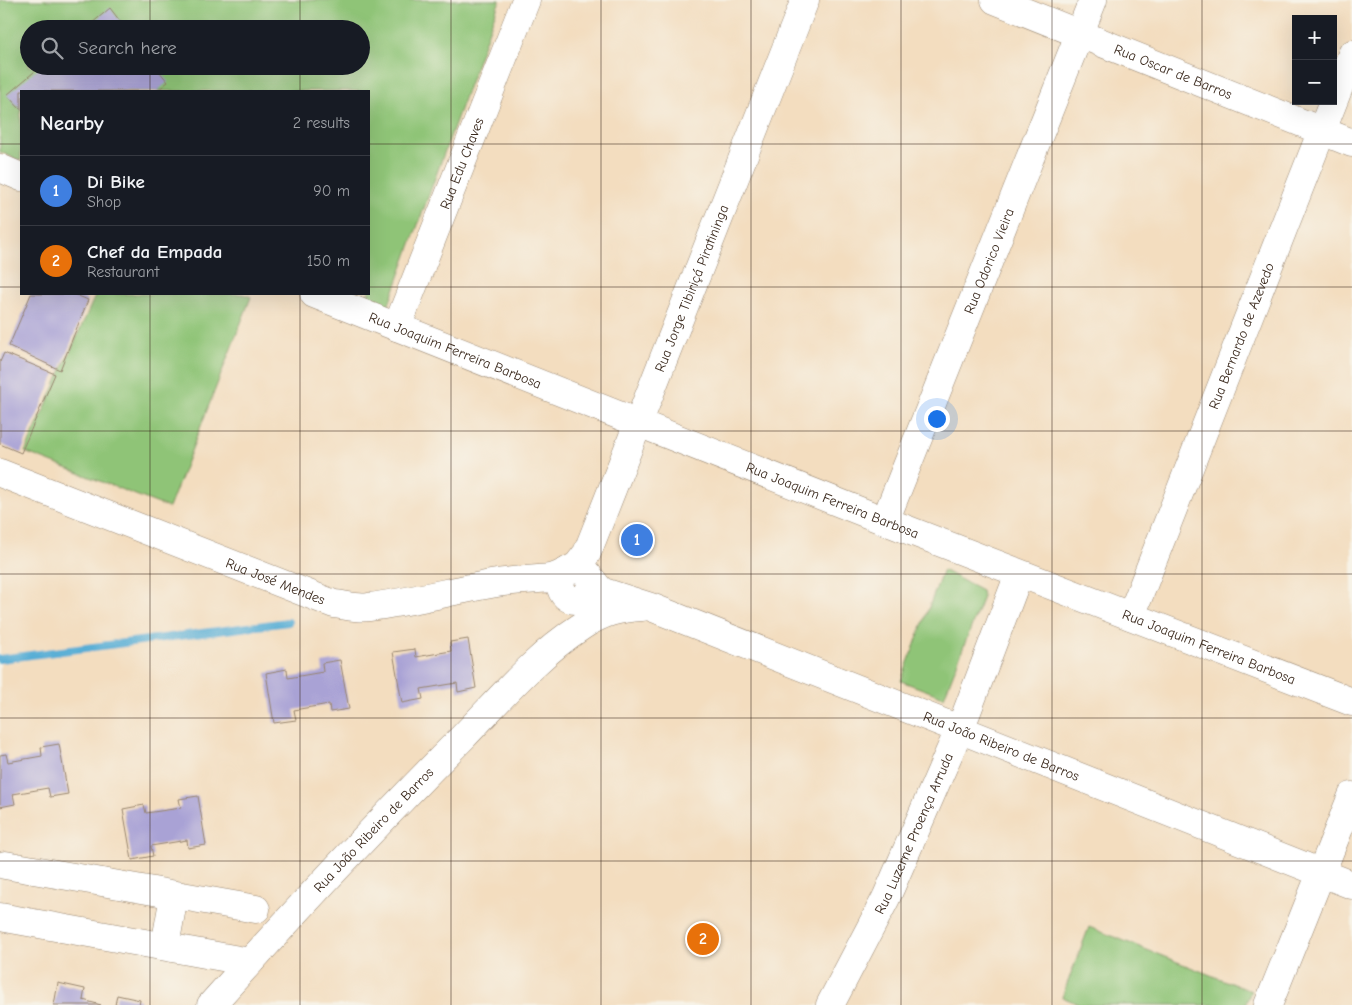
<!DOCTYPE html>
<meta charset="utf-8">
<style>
body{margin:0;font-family:"Comic Neue",sans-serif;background:#242831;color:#f1f3f6}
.controls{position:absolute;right:15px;top:15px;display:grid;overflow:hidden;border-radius:0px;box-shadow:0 5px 20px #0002}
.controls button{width:45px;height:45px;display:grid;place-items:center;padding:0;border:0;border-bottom:1px solid #363941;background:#171b24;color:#f1f3f6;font:25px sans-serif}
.you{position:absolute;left:936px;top:418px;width:18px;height:18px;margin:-12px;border:4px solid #fff;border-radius:50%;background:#1a73e8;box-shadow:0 0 0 8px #1a73e833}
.badge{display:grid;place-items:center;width:32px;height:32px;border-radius:50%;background:#1a73e8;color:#fff;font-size:16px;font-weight:700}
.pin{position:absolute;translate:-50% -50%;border:2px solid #fff;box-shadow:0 1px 5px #0006}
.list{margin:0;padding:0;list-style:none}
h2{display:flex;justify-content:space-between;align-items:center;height:65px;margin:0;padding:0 20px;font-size:21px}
h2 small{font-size:16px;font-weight:400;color:#9ea1a6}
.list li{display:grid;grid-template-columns:32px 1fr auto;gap:15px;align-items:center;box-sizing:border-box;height:70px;padding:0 20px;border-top:1px solid #363941}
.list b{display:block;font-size:19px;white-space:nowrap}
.list p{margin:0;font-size:16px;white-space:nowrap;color:#9ea1a6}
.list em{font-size:16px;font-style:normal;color:#9ea1a6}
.icon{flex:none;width:28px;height:28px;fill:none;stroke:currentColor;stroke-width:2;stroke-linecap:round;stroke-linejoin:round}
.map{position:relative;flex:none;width:1352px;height:1005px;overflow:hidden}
.search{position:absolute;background:#171b24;box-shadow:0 5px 20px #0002;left:20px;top:20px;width:350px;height:55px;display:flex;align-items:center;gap:12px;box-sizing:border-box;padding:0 18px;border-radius:28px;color:#9ea1a6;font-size:19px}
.panel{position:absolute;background:#171b24;box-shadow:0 5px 20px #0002;left:20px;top:90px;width:350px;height:205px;border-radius:0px}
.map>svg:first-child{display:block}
</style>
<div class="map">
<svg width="1352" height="1005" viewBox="0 0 1352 1005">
<rect width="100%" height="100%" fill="#f7f3e8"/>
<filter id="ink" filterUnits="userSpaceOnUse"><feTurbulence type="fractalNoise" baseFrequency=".02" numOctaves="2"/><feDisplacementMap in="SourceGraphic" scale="10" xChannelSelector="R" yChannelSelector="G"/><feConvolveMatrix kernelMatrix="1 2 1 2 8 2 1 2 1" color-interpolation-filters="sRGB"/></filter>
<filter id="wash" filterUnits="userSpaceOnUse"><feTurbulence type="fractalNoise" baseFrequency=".0096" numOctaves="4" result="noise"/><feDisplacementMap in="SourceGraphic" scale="20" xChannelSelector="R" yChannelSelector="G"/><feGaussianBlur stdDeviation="1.12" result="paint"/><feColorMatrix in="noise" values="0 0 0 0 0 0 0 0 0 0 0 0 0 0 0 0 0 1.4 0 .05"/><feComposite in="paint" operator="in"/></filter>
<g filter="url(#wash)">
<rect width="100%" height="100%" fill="#f3ddbf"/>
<path fill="#8fc477" stroke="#65774a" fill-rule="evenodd" d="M0 0H500L388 307 355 294H369V91H21V161L0 152ZM29 29H361V66H29Z
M96 294H243L251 297 169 508 25 452Z
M943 570 982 591 983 597 944 697 901 681Z
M1089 927 1251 991 1245 1005H1081L1062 997Z"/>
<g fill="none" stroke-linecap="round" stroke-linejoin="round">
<path stroke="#59aed5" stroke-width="8" d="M0 659 288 622"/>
</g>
<g id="blocks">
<path fill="#a9a2d5" d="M110 8 126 29H85Z
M41 66H155L168 82 157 91H21V110L7 95Z
M31 294H74L88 300 60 370 9 346Z
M4 353 55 374 21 453 0 444V362Z
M468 639 476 688 458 692 457 683 421 689 423 699 402 703 393 652 415 649 416 657 451 651 450 642Z
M340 660 349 709 330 712 329 704 294 710 296 720 274 723 266 673 287 669 288 678 323 672 322 663Z
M59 744 68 794 50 797 48 788 13 794 15 804 0 807V755L6 754 8 762 42 756 41 747Z
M198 796 206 845 188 848 187 840 151 846 153 856 132 860 123 809 144 805 146 813 181 808 179 799Z
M58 983 85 989 83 1000 101 1005H54Z
M117 995 140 1000 139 1005H115Z"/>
</g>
</g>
<g filter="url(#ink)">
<use href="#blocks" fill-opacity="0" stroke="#97846e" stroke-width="1"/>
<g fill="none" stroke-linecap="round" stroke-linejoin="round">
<defs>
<g id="minor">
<path id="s1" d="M995 0 1352 143"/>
<path d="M0 168 21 177"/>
<path id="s2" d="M314 294 885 521 1352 702"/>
<path id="s3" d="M397 327 526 0"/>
<path id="s4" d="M0 473 334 604C345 605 358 609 369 607 412 602 454 590 497 583 514 580 532 580 550 578 560 577 569 567 579 570 590 572 594 586 587 594 574 610 551 591 565 573"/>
<path id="s5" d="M885 521 1093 0"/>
<path id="s6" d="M569 570 577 566 587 553 805 0"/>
<path id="s7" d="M588 575 600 590 604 592 651 607 1352 885"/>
<path id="s8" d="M1131 616 1352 54"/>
<path d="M5 865 256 909"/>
<path d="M0 917 250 962"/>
<path d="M165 946 174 896"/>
<path id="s9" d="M211 1005C293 914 376 824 463 737 500 699 537 655 582 626 602 613 618 608 642 607"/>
<path id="s10" d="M830 1005 886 898 966 714 1019 574"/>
<path d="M1268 1005 1352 796"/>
</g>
</defs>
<use href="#minor" stroke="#97846e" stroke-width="29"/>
<use href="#minor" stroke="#fff" stroke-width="28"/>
</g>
</g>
<path fill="none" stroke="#3b2a1e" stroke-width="1" stroke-opacity="0.55" d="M150 0V29M300 0V29M451 0V1005M601 0V1005M751 0V1005M901 0V1005M1052 0V1005M1202 0V1005M150 66V91M300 66V91M0 144H21M369 144H1352M0 287H21M369 287H1352M150 294V1005M300 294V1005M0 431H1352M0 574H1352M0 718H1352M0 861H1352"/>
<g text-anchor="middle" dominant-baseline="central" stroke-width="4" stroke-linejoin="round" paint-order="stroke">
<g font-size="14" fill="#3b2a1e" stroke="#f7f3e8">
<text stroke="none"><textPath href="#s1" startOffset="192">Rua Oscar de Barros</textPath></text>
<text stroke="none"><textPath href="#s3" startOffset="176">Rua Edu Chaves</textPath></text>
<text stroke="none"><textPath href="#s5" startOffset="280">Rua Odorico Vieira</textPath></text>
<text stroke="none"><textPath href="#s6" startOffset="310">Rua Jorge Tibiriçá Piratininga</textPath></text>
<text stroke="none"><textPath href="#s8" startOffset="301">Rua Bernardo de Azevedo</textPath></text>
<text stroke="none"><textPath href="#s2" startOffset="152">Rua Joaquim Ferreira Barbosa</textPath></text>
<text stroke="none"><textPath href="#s2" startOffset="558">Rua Joaquim Ferreira Barbosa</textPath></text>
<text stroke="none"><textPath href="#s4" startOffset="296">Rua José Mendes</textPath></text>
<text stroke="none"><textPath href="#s2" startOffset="962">Rua Joaquim Ferreira Barbosa</textPath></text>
<text stroke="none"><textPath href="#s7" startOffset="450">Rua João Ribeiro de Barros</textPath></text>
<text stroke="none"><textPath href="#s9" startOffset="239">Rua João Ribeiro de Barros</textPath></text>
<text stroke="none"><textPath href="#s10" startOffset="191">Rua Luzerne Proença Arruda</textPath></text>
</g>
</g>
</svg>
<div class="controls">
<button>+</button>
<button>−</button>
</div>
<div class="you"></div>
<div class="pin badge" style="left:637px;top:540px;background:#3f7fe0">1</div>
<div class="pin badge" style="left:703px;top:939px;background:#e8710a">2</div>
<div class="search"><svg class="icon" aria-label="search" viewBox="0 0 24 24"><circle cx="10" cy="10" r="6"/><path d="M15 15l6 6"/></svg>Search here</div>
<section class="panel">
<h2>Nearby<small>2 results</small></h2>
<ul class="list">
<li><span class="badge" style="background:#3f7fe0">1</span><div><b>Di Bike</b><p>Shop</p></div><em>90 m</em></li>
<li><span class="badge" style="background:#e8710a">2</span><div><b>Chef da Empada</b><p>Restaurant</p></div><em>150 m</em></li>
</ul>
</section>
</div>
